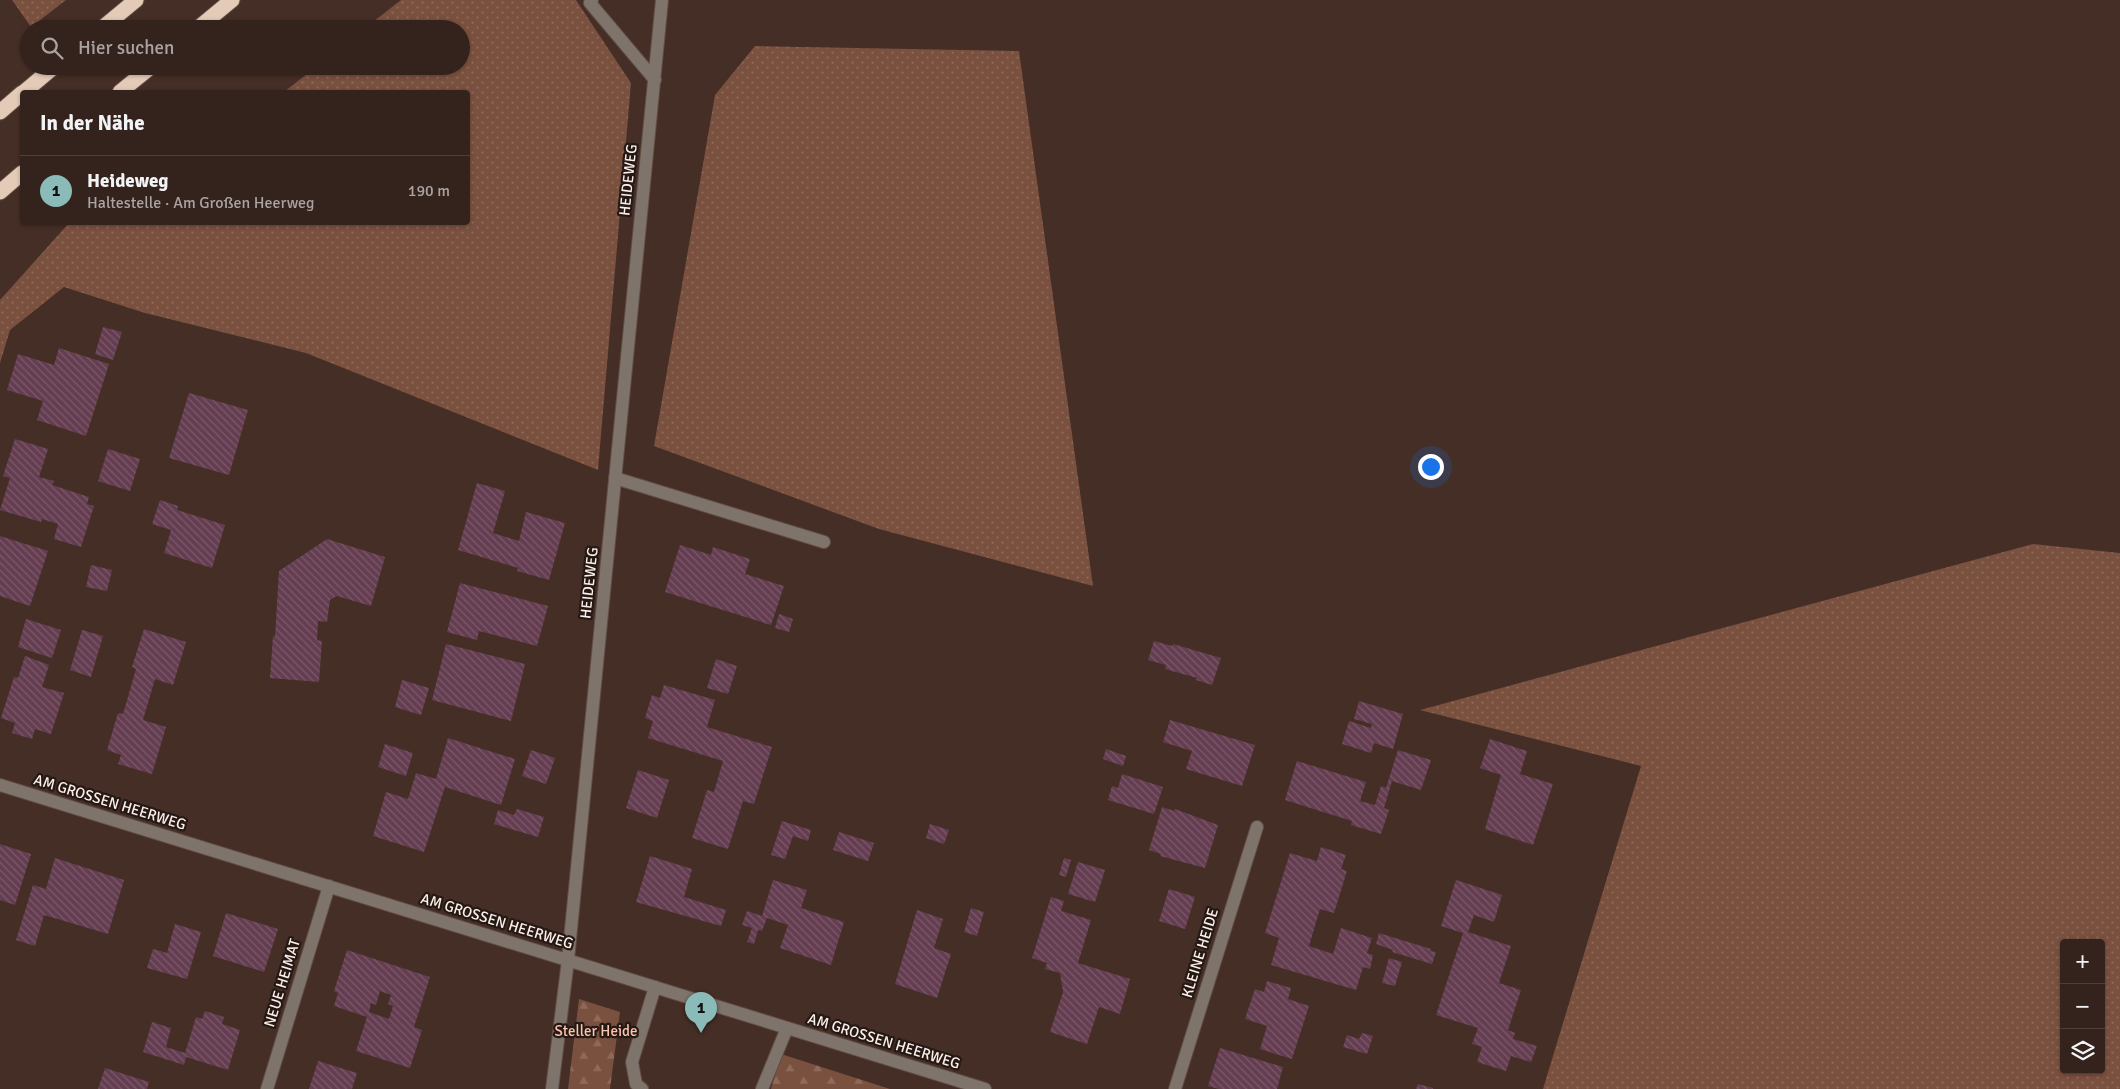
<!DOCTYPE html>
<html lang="de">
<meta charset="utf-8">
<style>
body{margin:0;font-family:Signika,sans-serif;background:#3c2a25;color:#f1f3f6}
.controls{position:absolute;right:15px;bottom:15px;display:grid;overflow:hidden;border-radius:5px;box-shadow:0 1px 4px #0004}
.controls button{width:45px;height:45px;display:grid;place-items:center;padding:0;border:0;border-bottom:1px solid #4e3f3b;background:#34221c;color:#f1f3f6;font:25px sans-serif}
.you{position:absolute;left:1430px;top:466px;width:18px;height:18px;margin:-12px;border:4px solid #fff;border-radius:50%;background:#1a73e8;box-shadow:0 0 0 8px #1a73e833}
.badge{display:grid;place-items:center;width:32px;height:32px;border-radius:50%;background:#8bbbb9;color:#111;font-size:16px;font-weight:700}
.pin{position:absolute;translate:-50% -41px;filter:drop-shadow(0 1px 2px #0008)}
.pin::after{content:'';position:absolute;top:26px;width:18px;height:15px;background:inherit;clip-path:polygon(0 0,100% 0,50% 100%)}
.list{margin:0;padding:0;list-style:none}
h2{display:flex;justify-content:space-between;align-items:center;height:65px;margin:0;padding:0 20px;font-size:21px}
h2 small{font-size:16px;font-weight:400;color:#a9a4a3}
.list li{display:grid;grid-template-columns:32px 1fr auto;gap:15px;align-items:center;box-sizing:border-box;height:70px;padding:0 20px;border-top:1px solid #4e3f3b}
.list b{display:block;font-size:19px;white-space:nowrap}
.list p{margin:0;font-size:16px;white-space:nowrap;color:#a9a4a3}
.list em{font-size:16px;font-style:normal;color:#a9a4a3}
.icon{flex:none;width:28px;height:28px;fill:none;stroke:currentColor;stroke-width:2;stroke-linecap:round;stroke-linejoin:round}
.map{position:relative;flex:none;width:2120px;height:1089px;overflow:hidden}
.search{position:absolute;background:#34221c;box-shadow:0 1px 4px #0004;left:20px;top:20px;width:450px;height:55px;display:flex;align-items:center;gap:12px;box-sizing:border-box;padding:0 18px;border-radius:28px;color:#a9a4a3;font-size:19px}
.panel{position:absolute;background:#34221c;box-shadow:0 1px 4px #0004;left:20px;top:90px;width:450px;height:135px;border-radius:5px}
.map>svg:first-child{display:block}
</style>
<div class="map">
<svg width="2120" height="1089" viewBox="0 0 2120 1089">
<defs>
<pattern id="green-dots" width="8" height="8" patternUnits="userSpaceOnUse" patternTransform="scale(1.25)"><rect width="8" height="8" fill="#7a503f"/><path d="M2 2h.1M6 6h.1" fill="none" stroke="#8e6a5b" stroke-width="1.8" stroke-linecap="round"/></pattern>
<pattern id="forest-firs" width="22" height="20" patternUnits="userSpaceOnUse" patternTransform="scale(1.25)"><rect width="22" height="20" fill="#7a503f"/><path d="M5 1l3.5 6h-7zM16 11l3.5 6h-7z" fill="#8e6a5b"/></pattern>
<pattern id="building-back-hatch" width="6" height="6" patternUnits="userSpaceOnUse" patternTransform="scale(1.25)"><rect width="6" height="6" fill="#643d51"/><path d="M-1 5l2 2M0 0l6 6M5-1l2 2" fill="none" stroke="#7b596a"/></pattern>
</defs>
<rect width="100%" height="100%" fill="#452e25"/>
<path fill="url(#green-dots)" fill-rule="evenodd" d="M12 0H66L31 27Z
M401 0H576L631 83 598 470 306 353 145 313 64 287 10 330 0 363V300L69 223 468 222V92H284L317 66H461V29H364Z
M755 46 1019 51 1093 586 879 529 654 446 715 95Z
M2033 544 2120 553V1089H1543L1641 766 1420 710ZM2064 943H2101V1070H2064Z"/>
<path fill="url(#forest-firs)" d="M579 999 620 1012 610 1089H568Z
M781 1054 890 1089H771Z"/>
<path fill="url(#building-back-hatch)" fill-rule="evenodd" d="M103 327 122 332 113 360 95 354Z
M59 348 109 364 86 436 37 420 43 401 7 390 18 354 54 365Z
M189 393 248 410 229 475 169 458Z
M15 439 48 449 39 477 54 481 52 485 89 497 87 504 94 506 81 547 54 539 58 524 42 519 41 522 0 510 10 478 3 476Z
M108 449 140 459 130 491 98 481Z
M477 483 505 491 493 533 519 541 526 512 565 523 549 580 517 571 518 568 458 550Z
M160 500 178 506 177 510 225 525 212 568 164 553 171 530 152 524Z
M0 536 48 551 30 606 0 596Z
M327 539 385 557 371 606 337 596 330 600 327 622 318 621 317 640 322 641 319 682 270 678 273 636 275 637 279 571Z
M680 545 711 555 713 547 750 559 745 574 784 586 771 625 665 592Z
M91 565 112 570 107 591 86 587Z
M460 583 548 606 537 646 479 631 477 640 447 632Z
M779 614 793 619 789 632 775 628Z
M26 619 61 630 52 658 18 647Z
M144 629 186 642 173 685 155 679 143 720 166 727 152 774 118 764 121 755 107 750 118 713 123 714 136 669 132 667Z
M82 630 103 636 91 677 70 670Z
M1154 641 1172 646 1173 644 1221 658 1212 685 1196 680 1197 678 1165 669 1166 665 1148 660Z
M446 644 525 664 511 721 432 700Z
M25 656 49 665 42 687 64 693 51 734 35 729 32 739 12 733 15 723 1 718 14 677 18 678Z
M716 659 737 666 728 694 707 688Z
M402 680 429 688 421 715 395 707Z
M664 685 715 700 707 727 772 747 754 804 743 801 728 849 692 838 707 790 714 792 723 761 648 738 653 721 645 718 652 695 660 698Z
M1359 701 1403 714 1393 749 1374 743 1371 753 1342 744 1349 721 1371 728 1372 724 1354 719Z
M1170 720 1255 745 1242 786 1186 769 1192 751 1163 742Z
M448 738 515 759 501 805 445 787 424 852 373 836 386 792 408 799 416 773 436 779Z
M1490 739 1527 751 1520 774 1553 784 1533 845 1485 829 1501 775 1480 768Z
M385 744 413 753 406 776 378 767Z
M1106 749 1126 756 1123 766 1103 759Z
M531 750 555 758 546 784 522 776Z
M1398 750 1431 760 1421 790 1392 781 1384 808 1389 810 1381 834 1351 825 1352 821 1285 800 1297 761 1366 782 1360 801 1375 805 1381 786 1386 788Z
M638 770 669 780 657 818 626 808Z
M1122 774 1163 787 1154 814 1108 800 1112 786 1118 788Z
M1162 807 1174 811 1175 809 1218 825 1205 868 1160 856 1161 854 1149 850Z
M517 809 544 817 538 837 494 824 498 810 514 815Z
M782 821 811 830 808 841 793 836 785 859 771 855Z
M930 824 949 830 944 844 926 838Z
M839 832 874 843 868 861 833 850Z
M0 844 31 854 15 905 0 900Z
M1321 847 1346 855 1341 869 1347 871 1334 913 1320 909 1309 946 1333 954 1341 928 1372 938 1367 953 1373 955 1370 969 1363 967 1356 990 1271 965 1279 938 1265 933 1290 853 1317 861Z
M650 856 692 869 684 897 726 910 721 926 636 902Z
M55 858 124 880 108 934 44 915 35 946 16 940 33 885 46 889Z
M1064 858 1071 860 1066 877 1059 875Z
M1078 862 1105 870 1095 902 1068 894Z
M773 880 807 890 801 908 844 922 831 965 780 948 788 925 767 918 762 931 758 930 754 944 747 942 752 928 742 925 747 911 762 916Z
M1456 880 1502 895 1494 922 1474 915 1468 932 1511 946 1499 983 1521 990 1508 1030 1515 1033 1513 1039 1537 1046 1531 1062 1511 1056 1506 1071 1477 1062 1482 1047 1472 1044 1478 1028 1436 1015 1463 933 1441 926Z
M1169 889 1195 897 1185 929 1159 921Z
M1051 897 1064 901 1061 911 1091 920 1078 963 1130 979 1120 1014 1099 1007 1087 1044 1050 1032 1063 992 1060 973 1045 969 1047 963 1032 958Z
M971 908 984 912 977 936 964 932Z
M917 910 943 919 934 948 951 954 937 998 895 984Z
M226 913 278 929 264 972 213 956Z
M175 924 201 932 187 979 147 968 153 949 167 953Z
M1379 933 1431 949 1430 951 1436 952 1432 964 1392 952 1393 950 1376 944Z
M347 950 430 977 414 1027 422 1030 410 1068 356 1051 367 1017 334 1006 338 993 334 991ZM380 991 391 995 388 1004 393 1006 389 1019 369 1012 371 1003 376 1005Z
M1389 958 1402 962 1395 986 1382 983Z
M1267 981 1291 988 1288 999 1309 1006 1292 1059 1260 1049 1267 1026 1245 1019 1255 989 1264 992Z
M205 1011 224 1017 222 1024 240 1030 228 1070 186 1057 184 1065 143 1052 152 1022 171 1028 166 1047 185 1053 196 1017 202 1019Z
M1362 1033 1373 1036 1367 1054 1343 1047 1347 1035 1359 1039Z
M1220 1048 1283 1067 1277 1089H1219L1208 1086Z
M318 1061 357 1073 352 1089H309Z
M105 1068 149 1082 147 1089H98Z
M1418 1084 1433 1088V1089H1416Z"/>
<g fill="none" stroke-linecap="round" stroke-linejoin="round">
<defs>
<path id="lane" d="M615 478 824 542
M642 1089 636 1084 632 1062 655 987
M762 1089 787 1028"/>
<path id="street" d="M592 0 590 3 655 80
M0 785 985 1089
M267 1089 329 886
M552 1089 568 960 662 0
M1175 1089 1257 827"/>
<path id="highway" d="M101 29 136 0
M197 29 232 0
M24 92 55 66
M120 92 152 66
M0 112 22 93
M0 192 22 173"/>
</defs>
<use href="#lane" stroke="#634d44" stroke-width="14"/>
<use href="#street" stroke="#634d44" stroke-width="14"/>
<use href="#highway" stroke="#634d44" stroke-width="17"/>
<use href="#lane" stroke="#7e746c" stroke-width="12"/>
<use href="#street" stroke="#7e746c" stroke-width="12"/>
<use href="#highway" stroke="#e3cbb8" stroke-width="15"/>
</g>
<g text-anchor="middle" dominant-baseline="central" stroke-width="4.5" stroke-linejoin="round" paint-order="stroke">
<g font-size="15" fill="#ffefe9" stroke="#241915">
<text transform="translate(628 180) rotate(-84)">HEIDEWEG</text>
<text transform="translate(589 583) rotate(-84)">HEIDEWEG</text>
<text transform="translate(110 802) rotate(17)">AM GROSSEN HEERWEG</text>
<text transform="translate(497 921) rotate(17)">AM GROSSEN HEERWEG</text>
<text transform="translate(1200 953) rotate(-73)">KLEINE HEIDE</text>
<text transform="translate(282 983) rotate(-73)">NEUE HEIMAT</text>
<text transform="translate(884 1041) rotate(17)">AM GROSSEN HEERWEG</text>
</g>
<g font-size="15" fill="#fec4ac" stroke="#241915">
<text x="596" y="1031">Steller Heide</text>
</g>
</g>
</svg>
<div class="controls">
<button>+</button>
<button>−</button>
<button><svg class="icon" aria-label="layers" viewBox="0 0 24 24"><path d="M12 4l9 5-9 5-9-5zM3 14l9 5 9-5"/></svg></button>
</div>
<div class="you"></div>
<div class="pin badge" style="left:701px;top:1033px">1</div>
<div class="search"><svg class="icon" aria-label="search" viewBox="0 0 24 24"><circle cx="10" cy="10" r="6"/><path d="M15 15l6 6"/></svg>Hier suchen</div>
<section class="panel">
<h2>In der Nähe<small></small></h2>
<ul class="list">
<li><span class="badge">1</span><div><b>Heideweg</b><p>Haltestelle · Am Großen Heerweg</p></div><em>190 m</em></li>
</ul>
</section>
</div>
